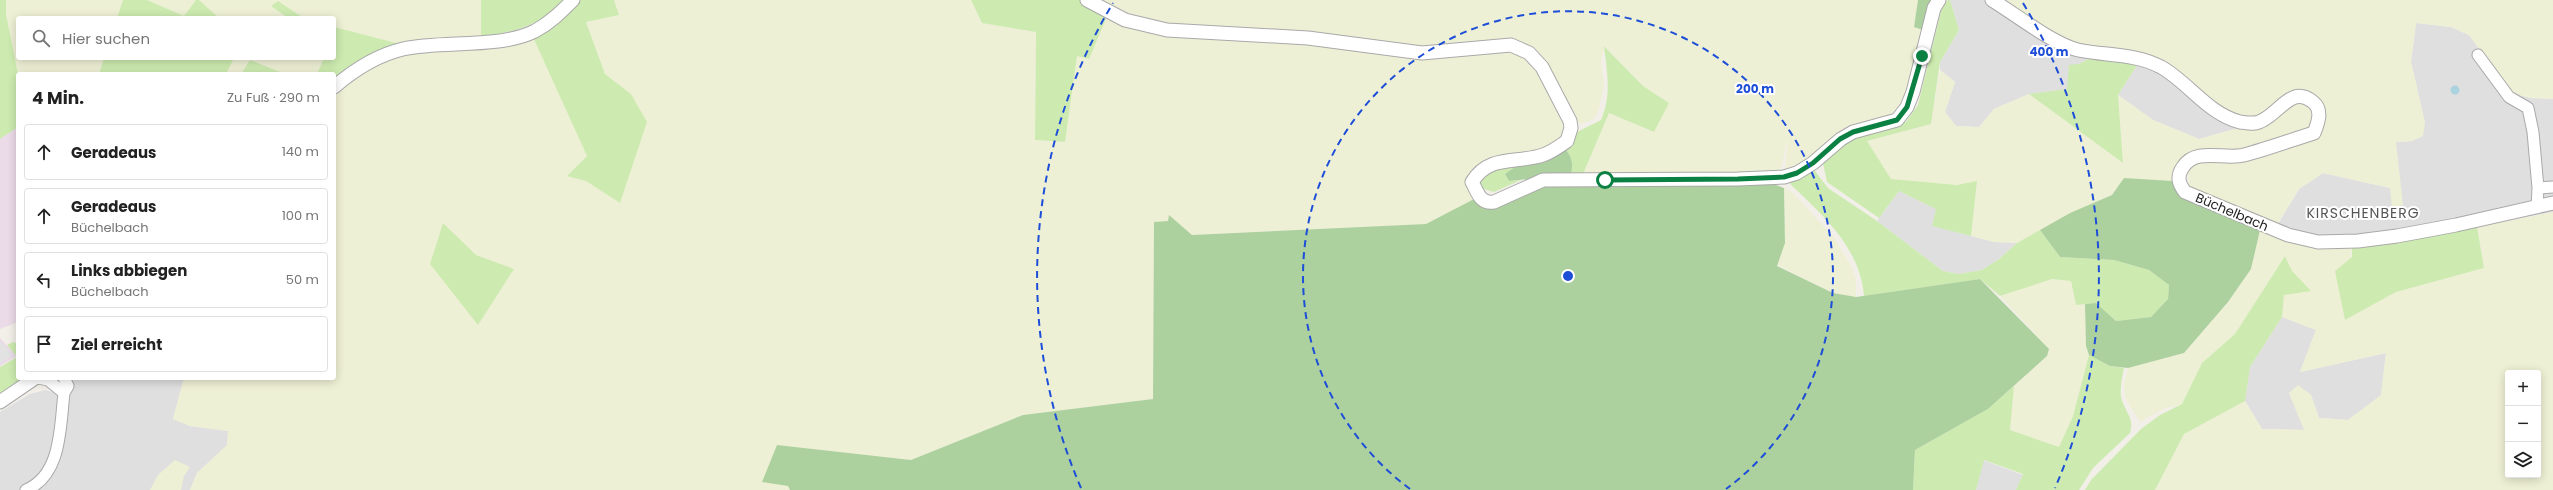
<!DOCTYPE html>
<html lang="de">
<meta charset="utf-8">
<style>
body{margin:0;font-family:Poppins,sans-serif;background:#f6f6f6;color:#222}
.controls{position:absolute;right:12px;bottom:12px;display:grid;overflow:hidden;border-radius:4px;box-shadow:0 2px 10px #0003}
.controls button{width:36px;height:36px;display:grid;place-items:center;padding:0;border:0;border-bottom:1px solid #e0e0e0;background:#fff;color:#222;font:20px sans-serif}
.stop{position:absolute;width:12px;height:12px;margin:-9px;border:3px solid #0b8043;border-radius:50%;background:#fff}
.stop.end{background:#0b8043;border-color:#fff;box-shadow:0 1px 4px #0008}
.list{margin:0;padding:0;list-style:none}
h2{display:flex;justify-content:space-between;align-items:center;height:52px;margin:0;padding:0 16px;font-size:17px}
h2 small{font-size:13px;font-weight:400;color:#767676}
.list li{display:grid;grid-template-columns:26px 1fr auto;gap:12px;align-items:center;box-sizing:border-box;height:56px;margin:0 8px 8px;padding:0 8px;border:1px solid #e0e0e0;border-radius:4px}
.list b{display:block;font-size:15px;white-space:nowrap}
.list p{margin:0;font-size:13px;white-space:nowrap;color:#767676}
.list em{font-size:13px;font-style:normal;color:#767676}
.icon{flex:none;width:22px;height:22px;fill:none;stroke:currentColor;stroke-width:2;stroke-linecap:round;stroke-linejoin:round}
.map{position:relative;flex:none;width:2553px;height:490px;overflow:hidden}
.search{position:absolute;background:#fff;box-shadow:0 2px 10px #0003;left:16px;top:16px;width:320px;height:44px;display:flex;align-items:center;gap:10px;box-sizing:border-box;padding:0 14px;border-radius:4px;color:#767676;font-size:15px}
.panel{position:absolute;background:#fff;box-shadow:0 2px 10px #0003;left:16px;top:72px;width:320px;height:308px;border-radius:4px}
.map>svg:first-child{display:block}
</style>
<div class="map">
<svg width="2553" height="490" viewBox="0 0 2553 490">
<rect width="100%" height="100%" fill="#f2efe9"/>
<path fill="#e0dfdf" d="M1950 0H1983L2092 57 2079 64 2067 89 2029 94 1994 109 1979 127 1956 126 1945 112 1955 82 1940 70V62L1959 30Z
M2416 23 2451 27 2469 35 2512 93 2531 98 2553 99V212L2411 239 2272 234 2299 189 2323 173 2390 188 2396 142 2412 141 2425 123 2411 62Z
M2139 62 2162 74 2220 118 2238 128 2199 139 2153 120 2118 95Z
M1899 191 1937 209 1933 226 1994 242 2017 243 1999 259 1982 270 1959 274 1943 271 1877 221Z
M2282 317 2316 330 2300 372 2386 353 2381 396 2348 420 2319 418 2311 395 2289 393 2305 430 2262 429 2245 401 2250 367Z
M74 378H184L173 419 190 426 228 431V445L197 473 190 490H0V412L30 394 45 390 69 396Z
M1983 460 2023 475 2016 490H1976Z"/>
<path fill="#ebdbe8" d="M18 127V322L0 329V139Z
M0 338 17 356 0 366Z"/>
<path fill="#eef0d5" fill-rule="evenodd" d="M6 0H123L117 18H18V58H104L99 74H18L6 14Z
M147 0H196L184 16Z
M199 0H481V37L404 45 334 27V18L302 17 278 1 272 6 288 18H219Z
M614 0H971L982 23 1036 32 1035 140 1065 142 1077 55 1088 59 1108 14 1130 24 1353 48 1508 50 1535 61 1567 128 1563 138 1549 148 1483 162 1476 198 1426 224 1192 235 1169 216 1168 221 1154 222 1153 399 1023 415 911 460 777 445 790 490H190L197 473 227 445 228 431 190 426 173 419 184 378H334V95L352 78 371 67 412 51 492 44 501 50 502 43 532 35 587 156 568 176 586 181 620 203 631 94 605 74 586 21 619 15ZM443 224 476 255 430 264Z
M1099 0H1918L1914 27 1923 30 1907 100 1901 109 1793 169H1785L1788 138 1781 168 1772 174H1583L1609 113 1653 132 1669 103 1643 86 1605 46 1601 62 1604 84 1599 109 1594 119 1581 124 1574 119 1525 45 1436 47 1204 31 1153 23 1118 11Z
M2002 0H2553V99L2531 98 2512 93 2469 35 2451 27 2416 23 2411 62 2425 123 2423 136 2412 141 2396 142 2403 205 2392 208 2390 188 2323 173 2299 189 2276 226 2193 191 2189 187 2188 172 2192 163 2317 135 2324 126V111L2310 93 2261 117 2250 119 2234 114 2216 104 2174 69 2158 58 2137 51 2077 44 2049 30Z
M234 58H324L317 74H285L250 60 241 74H226Z
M1940 70 1955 82 1945 112 1956 126 1979 127 1994 109 2029 94 2123 163 2118 95 2153 120 2199 139 2238 128 2260 127 2272 123 2293 104 2302 101 2312 106 2313 124 2305 132 2277 138 2246 149 2201 152 2173 181 2124 178 2112 195 2070 213 2017 243 1994 242 1971 236 1977 181 1957 185 1891 180 1867 141 1931 124Z
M1784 188 1793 193 1835 239 1851 266 1856 280V297L1833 293 1777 265 1785 243Z
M2553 212V490H2155L2184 434 2245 401 2262 429 2304 430 2289 393 2298 385 2311 395 2319 418 2348 420 2381 395 2386 353 2300 372 2316 330 2282 317 2284 295 2310 291 2292 271 2285 256 2235 334 2202 363 2182 404 2163 409 2140 422 2125 398 2124 383 2128 368 2184 353 2228 302 2251 269 2260 230 2352 246 2345 320 2396 292 2484 268 2477 227ZM2508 373H2538V475H2508Z
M2052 279 2071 281 2076 305 2085 304 2086 346 2089 355 2073 416 2059 447 2010 430 2014 386 2047 356 2049 349 2000 296Z
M175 460 190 467 184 476 181 490H150L158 475Z"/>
<path fill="#cdebb0" d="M0 0H6V14L18 74V127L0 139Z
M123 0H147L184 16 196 0H199L219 18H117Z
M481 0H568C539 25 519 31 481 37Z
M578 0H614L619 15 586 22 605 74 631 94 647 122 620 203 586 181 567 176 587 156 532 35Z
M971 0H1082L1108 14 1089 59 1077 56 1065 142 1035 140 1036 32 982 23Z
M1948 0H1950L1959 30 1940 62 1931 124 1867 141 1891 179 1957 185 1977 181 1971 236 1932 226 1936 209 1899 191 1879 218 1827 182 1823 163 1829 154 1859 136 1906 122 1918 105 1942 7Z
M278 1 302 17 305 18H288L271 6Z
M334 27 404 45 334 82V74H317L324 58H334Z
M1604 46 1643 86 1669 103 1654 132 1609 113 1583 174 1571 175C1573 165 1573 157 1565 149L1577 132 1601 120C1612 95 1607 72 1604 46Z
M2092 57 2139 62 2118 95 2123 163 2029 94 2067 89 2069 65 2079 64Z
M104 58H234L226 74H99Z
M250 60 285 74H241Z
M1516 166 1505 174 1509 181 1521 180 1494 192 1484 189 1480 183 1482 174 1488 169Z
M1811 170 1815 171 1828 188 1877 221 1943 271 1959 274 1982 270 1999 259 2017 243 2040 230 2060 257 2114 260 2149 270 2169 285 2168 299 2151 317 2116 321 2096 303 2076 305 2071 281 2052 279 2000 296 1980 279 1864 296C1860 248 1824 216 1791 185L1790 181Z
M443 223 476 255 514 269 478 325 430 264Z
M2477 227 2484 268 2396 292 2345 320 2335 271 2352 257V246L2411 239Z
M2285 256 2292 271 2311 291 2284 295 2282 317 2250 367 2245 401 2184 434 2155 490H2085L2091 480 2141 429 2160 415 2182 404 2202 363 2235 334Z
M13 342 18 344V378H24L0 394V367L17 357 7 345Z
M2089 355 2110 366 2124 368C2122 377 2120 387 2121 397 2124 411 2135 418 2130 433L2093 468 2079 490H2016L2023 474 1984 460 1976 490H1913L1915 450 1988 409 2014 386 2010 430 2059 447 2073 416Z"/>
<path fill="#add19e" d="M1918 0H1933L1923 30 1914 27Z
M1565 149C1573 157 1573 165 1571 175L1509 181 1505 174 1516 166Z
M2124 178 2173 181 2176 191 2260 230 2251 269 2228 302 2184 353 2128 368 2110 366 2089 355 2086 346 2085 304 2096 303 2116 321 2151 317 2168 299 2169 285 2149 270 2114 260 2060 257 2040 230 2070 213 2112 195Z
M1677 183 1726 186 1771 183 1784 188 1785 243 1777 266 1833 293 1856 297 1980 279 2049 349 2047 356 1988 409 1915 450 1913 490H790L788 486 762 482 777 445 911 460 1023 415 1153 399 1154 222 1168 221 1169 215 1192 235 1426 224 1476 198 1490 205 1525 188 1561 184Z"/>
<path fill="#e2e2e2" d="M0 341 13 355 0 363Z"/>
<path fill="#aad3df" d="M2450.5 90a4.5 4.5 0 1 1 9 0a4.5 4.5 0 1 1-9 0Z"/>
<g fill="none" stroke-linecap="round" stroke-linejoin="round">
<defs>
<path id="minor" d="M2478 55 2509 97 2528 108 2533 132 2538 188
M2537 207 2538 188 2553 187
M38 378 48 380 64 393
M26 490C62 475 60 426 64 393L68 386 64 378"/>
<path id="tertiary" d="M1087 0 1125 20 1167 30 1308 38 1422 53 1511 45 1529 53 1542 67 1570 121 1571 128 1567 141C1560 146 1552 152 1543 155 1516 164 1489 154 1472 182 1478 193 1480 204 1494 202L1543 180 1738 179 1784 177 1797 173 1813 163 1841 139 1853 132 1897 120 1907 107 1913 92 1934 8 1939 0
M1992 0C2015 14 2053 44 2078 50 2107 56 2134 53 2161 67 2188 82 2208 114 2240 122 2248 123 2256 125 2263 120 2281 111 2292 85 2313 102 2323 110 2318 123 2314 133 2291 140 2267 149 2244 155 2224 160 2196 147 2183 167 2176 177 2179 184 2185 192L2288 235 2318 242 2358 241 2397 236 2456 225 2553 203
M334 87C354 70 377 55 403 49 442 40 499 49 535 31 550 23 561 12 573 0
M0 402 35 378"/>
</defs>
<use href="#minor" stroke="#a9a9a9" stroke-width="13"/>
<use href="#tertiary" stroke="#a9a9a9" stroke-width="15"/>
<use href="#minor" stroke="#fff" stroke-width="11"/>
<use href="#tertiary" stroke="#fff" stroke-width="13"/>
</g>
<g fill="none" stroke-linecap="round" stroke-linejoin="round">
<path stroke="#0b8043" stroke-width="5" d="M1605 180 1738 179 1784 177 1797 173 1813 163 1840 139 1853 132 1897 120 1907 107 1922 56"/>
</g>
<g fill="none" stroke="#1d4ed8" stroke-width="2" stroke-dasharray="7 5">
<path d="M1410 489A265 265 0 1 1 1726 489"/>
<path d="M1081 488A531 531 0 0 1 1113 3M2023 3A531 531 0 0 1 2055 488"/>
</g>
<g text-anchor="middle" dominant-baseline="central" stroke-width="4" stroke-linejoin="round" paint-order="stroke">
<g font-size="13" fill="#222" stroke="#fff">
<text transform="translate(2232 212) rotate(23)">Büchelbach</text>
</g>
<g font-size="14" letter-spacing="1" fill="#555" stroke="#fff">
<text x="2363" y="213">KIRSCHENBERG</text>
</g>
</g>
<circle cx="1568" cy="276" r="6" fill="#1d4ed8" stroke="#fff" stroke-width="2"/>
<g font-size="12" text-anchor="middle" font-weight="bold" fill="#1d4ed8" stroke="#fff" stroke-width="4" stroke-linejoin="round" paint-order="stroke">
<text x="2049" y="56">400 m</text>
<text x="1755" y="93">200 m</text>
</g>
</svg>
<div class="controls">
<button>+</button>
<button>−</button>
<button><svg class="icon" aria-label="layers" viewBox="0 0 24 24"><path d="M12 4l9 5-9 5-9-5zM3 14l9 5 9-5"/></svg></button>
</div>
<div class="stop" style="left:1605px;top:180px"></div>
<div class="stop end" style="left:1922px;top:56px"></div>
<div class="search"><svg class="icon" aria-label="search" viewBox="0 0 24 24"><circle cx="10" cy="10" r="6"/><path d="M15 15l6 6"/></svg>Hier suchen</div>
<section class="panel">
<h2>4 Min.<small>Zu Fuß · 290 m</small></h2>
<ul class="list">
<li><svg class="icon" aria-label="ahead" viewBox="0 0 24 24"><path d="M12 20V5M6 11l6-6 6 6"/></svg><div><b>Geradeaus</b></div><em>140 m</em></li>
<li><svg class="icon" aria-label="ahead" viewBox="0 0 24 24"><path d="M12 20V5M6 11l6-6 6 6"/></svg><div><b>Geradeaus</b><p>Büchelbach</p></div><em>100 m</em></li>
<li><svg class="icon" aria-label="left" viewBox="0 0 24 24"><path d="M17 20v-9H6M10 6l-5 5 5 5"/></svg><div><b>Links abbiegen</b><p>Büchelbach</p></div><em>50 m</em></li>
<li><svg class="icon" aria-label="arrive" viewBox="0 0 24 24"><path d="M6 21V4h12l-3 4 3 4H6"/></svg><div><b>Ziel erreicht</b></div></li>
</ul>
</section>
</div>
